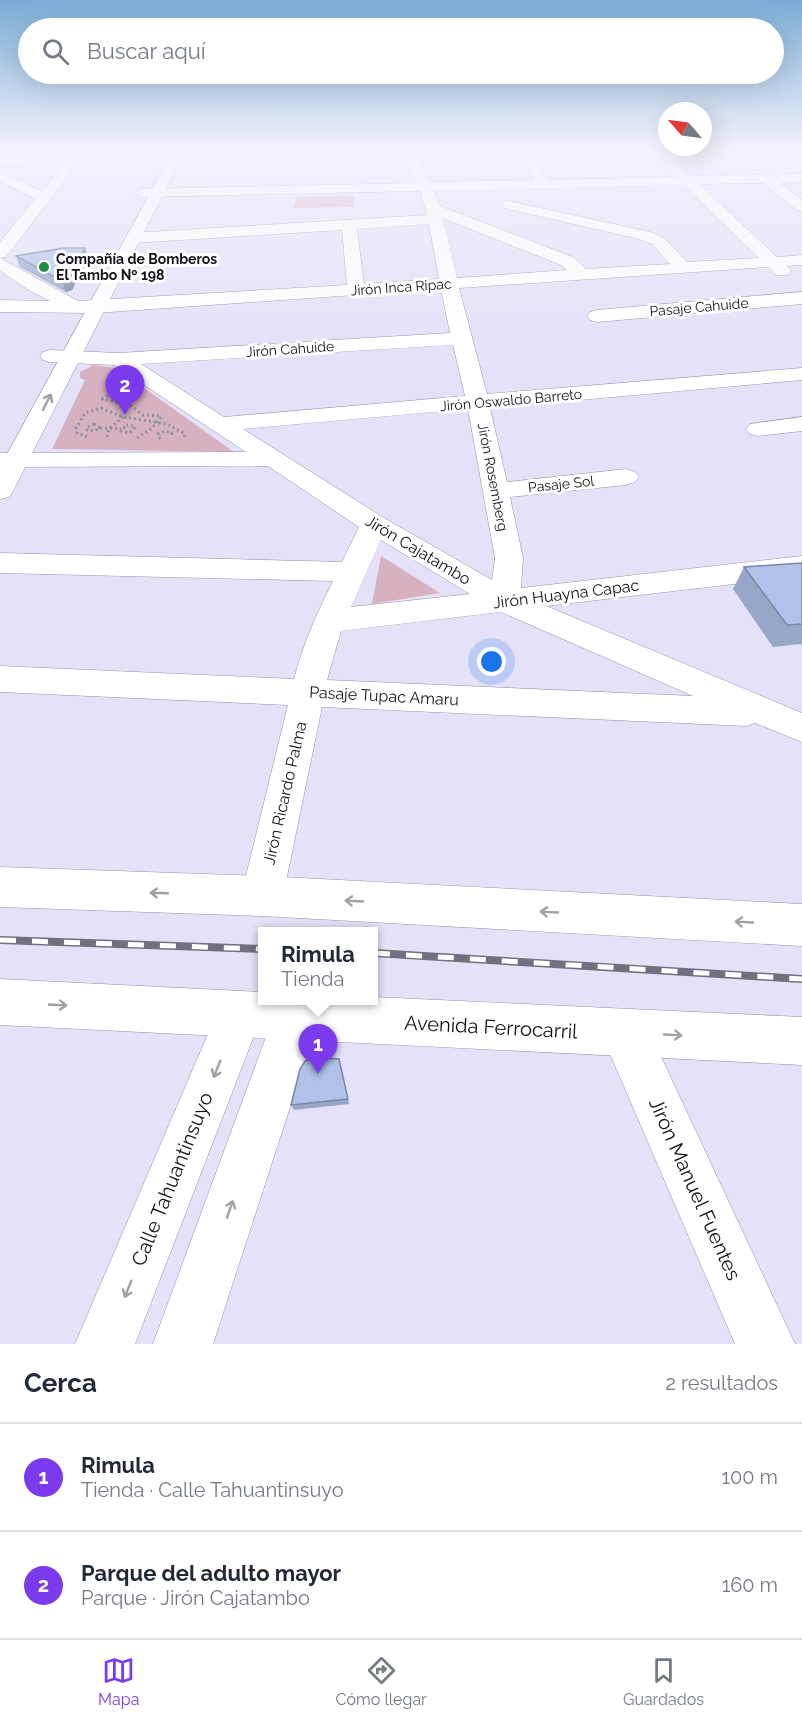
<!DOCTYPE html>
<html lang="es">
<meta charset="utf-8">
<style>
body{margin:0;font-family:Raleway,sans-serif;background:#f6f6f7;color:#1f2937}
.compass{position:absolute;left:658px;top:102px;width:54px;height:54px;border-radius:50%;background:#fff;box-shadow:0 6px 24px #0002;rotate:298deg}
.you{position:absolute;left:492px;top:662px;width:21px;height:21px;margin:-15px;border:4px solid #fff;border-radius:50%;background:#1a73e8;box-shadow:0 0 0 9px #1a73e833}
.badge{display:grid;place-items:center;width:39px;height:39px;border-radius:50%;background:#7c3aed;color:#fff;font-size:20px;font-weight:700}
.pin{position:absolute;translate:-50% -50px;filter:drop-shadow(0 2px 3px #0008)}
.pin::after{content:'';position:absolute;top:32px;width:21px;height:18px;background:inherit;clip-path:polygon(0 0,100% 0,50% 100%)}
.popup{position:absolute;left:258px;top:927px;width:120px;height:78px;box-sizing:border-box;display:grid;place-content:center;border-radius:0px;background:#fff;filter:drop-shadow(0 2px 4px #0005);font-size:20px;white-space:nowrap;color:#747a83}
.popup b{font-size:22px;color:#1f2937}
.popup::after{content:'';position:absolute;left:50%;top:100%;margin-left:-12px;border:12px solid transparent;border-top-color:#fff}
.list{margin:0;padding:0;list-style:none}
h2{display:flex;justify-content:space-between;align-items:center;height:78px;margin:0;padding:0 24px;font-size:26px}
h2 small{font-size:20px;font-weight:400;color:#747a83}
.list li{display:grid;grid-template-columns:39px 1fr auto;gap:18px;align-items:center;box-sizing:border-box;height:108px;padding:0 24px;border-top:2px solid #e0e1e3}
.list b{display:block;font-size:22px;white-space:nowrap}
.list p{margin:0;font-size:20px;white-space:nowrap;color:#747a83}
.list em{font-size:20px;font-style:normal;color:#747a83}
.icon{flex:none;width:33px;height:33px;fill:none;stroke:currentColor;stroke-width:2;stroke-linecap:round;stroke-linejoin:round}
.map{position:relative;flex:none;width:802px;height:1344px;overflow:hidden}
.search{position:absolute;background:#fff;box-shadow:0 6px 24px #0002;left:18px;right:18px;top:18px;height:66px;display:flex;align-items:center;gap:15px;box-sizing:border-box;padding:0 21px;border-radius:33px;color:#747a83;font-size:22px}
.sheet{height:294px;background:#fff}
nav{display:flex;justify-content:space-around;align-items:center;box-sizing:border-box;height:84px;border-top:2px solid #e0e1e3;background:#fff;font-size:16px;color:#747a83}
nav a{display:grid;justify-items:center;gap:3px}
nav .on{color:#7c3aed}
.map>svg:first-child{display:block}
</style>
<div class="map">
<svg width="802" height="1344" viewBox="0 0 802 1344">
<rect width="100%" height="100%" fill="#e5e1f9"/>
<path fill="#d6b2c1" d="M353 196 354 207 294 208 296 197Z
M94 365 116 368 234 452 52 449 85 380 80 378V372Z
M381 556 440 593 372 604Z"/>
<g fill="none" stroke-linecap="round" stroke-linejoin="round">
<defs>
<path id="minor" d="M77 148H89L87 152 140 148H249L243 152 167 157 161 154 80 160 6 257 0 258 78 301 347 285 342 230 132 243 124 238 132 233 427 215 420 191 141 197 134 193 141 189 417 183 402 153 338 154 334 153 333 148H468L462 152 415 153 430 182 534 180 514 148H526L548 180 675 177 647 148H660L691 176 802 174V182L780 183 802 200V211L797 210 763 183 699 184 777 257 802 255V265L787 266 791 271 788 275H776L768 267 459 288 487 394 802 368V380L490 408 507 482 626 469 635 472 639 477 635 482 626 485 510 497 523 558 521 588 802 556V576L546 606 802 713V742L755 723 747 726 322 707 283 896 277 910 262 916 247 910 241 896 288 705 0 692V666L294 679C303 644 317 613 333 581L0 573V553L342 562 359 527 268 466 0 467V453L246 452 114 365 50 362 43 360 40 356 43 352 50 350 119 353 450 333 441 289 95 313 0 312V300L50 301 30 291 0 271V242L35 199 0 181V172L42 191 66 161 0 166V158L73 153ZM684 185 759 258 687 262 664 238 650 232 509 201 504 202 502 205 504 208 639 239 652 244 670 264 586 269 573 257 440 206 434 191ZM443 218 561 265 567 270 457 278ZM429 224 439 279 364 284 357 229ZM453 345 465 396 224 417 141 364ZM468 409 495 558 492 580 384 518 243 429ZM381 540 470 594 351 607ZM501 612 693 696 327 680 341 631Z
M802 292V304L597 322 590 320 587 316 590 312 597 310Z
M802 417V431L758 436 750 434 746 429 750 424Z
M239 992 255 999 262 1015 135 1344H75L223 999Z
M282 1000 312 1002 319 1018 213 1344H153L273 1018Z
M625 1009 642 1016 795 1344H735L601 1033 608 1016Z"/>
<path id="major" d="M175 148 186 149 13 491 9 497 0 499V467Z
M0 867 262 876 802 904V946L262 916 0 907Z
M0 979 262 992V1000H374V997L802 1017V1065L0 1025Z"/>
</defs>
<use href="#minor" stroke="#9692a8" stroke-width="1"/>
<use href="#major" stroke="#9692a8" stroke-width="1"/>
<path stroke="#928fa1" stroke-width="3" stroke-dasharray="2 3" stroke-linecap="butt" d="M125 389 129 390 128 394H116L119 390Z
M101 399 130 405 143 415 162 416
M102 399 116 391
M94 424 100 428 94 431 87 430V427Z
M126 425 134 426 135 428 129 433 121 431Z
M100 428 121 429
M87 437 77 433 76 428 85 413 101 408 123 417 167 424 185 434 184 438
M107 437 109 429 123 417
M137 438 152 428 162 416
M160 439 158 434 165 431 172 433 170 437"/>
<use href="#minor" fill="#fff" fill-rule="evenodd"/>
<use href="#major" fill="#fff" fill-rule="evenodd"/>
<defs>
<path id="rail" d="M0 940 262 949
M374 953 802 979"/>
</defs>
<use href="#rail" stroke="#72707f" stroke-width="8"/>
<use href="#rail" stroke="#fff" stroke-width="5" stroke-dasharray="16" stroke-linecap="butt"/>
</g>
<path fill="#97a7c8" d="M16 256 88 258 72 290 66 292 20 267Z
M802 563V645L801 644 773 647 733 589 744 567Z
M340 1064 349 1104 294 1110 291 1105Z"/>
<path fill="#7b88a3" d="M85 248 88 258 72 290 66 292 62 281Z"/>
<path fill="#b0c2e9" stroke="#7b88a3" stroke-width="1.5" d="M64 248H85L69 280 62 281 16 256Z
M802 563V624L787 625 744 567Z
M316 1057 339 1059 348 1099 291 1105 300 1069 305 1061Z"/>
<defs><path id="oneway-shaft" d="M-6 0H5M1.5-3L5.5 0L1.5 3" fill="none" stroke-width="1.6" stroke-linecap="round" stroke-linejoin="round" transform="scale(1.5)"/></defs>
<g stroke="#a1a0a3">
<use href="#oneway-shaft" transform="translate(47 402) rotate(-63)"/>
<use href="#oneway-shaft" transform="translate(159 893) rotate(-178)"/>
<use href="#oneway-shaft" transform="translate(354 901) rotate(-177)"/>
<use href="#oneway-shaft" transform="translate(549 912) rotate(-177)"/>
<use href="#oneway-shaft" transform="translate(744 922) rotate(-177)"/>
<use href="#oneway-shaft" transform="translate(58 1005) rotate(3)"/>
<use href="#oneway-shaft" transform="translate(673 1035) rotate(3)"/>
<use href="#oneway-shaft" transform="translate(217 1069) rotate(112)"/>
<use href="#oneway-shaft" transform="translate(230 1209) rotate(-71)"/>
<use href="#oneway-shaft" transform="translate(128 1289) rotate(112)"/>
</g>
<linearGradient id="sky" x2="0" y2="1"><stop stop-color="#7aacd5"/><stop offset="0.44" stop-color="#f3f2fc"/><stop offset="1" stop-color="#f3f2fc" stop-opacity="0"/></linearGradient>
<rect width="802" height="336" fill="url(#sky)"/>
<circle fill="#208b43" stroke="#fff" stroke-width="2" cx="44" cy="267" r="6"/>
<g text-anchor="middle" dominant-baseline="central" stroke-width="6" stroke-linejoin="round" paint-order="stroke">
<g font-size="14" font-weight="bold" fill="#13121a" stroke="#fff" text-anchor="start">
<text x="56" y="259">Compañía de Bomberos<tspan x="56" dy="16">El Tambo Nº 198</tspan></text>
</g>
<g font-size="14" fill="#13121a" stroke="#fff">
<text transform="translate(401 287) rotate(-4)">Jirón Inca Ripac</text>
<text transform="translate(699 307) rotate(-5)">Pasaje Cahuide</text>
<text transform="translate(290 349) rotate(-4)">Jirón Cahuide</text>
<text transform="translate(511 400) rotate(-5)">Jirón Oswaldo Barreto</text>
<text transform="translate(493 477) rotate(79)">Jirón Rosemberg</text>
<text transform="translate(561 484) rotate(-6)">Pasaje Sol</text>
</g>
<g font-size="16" fill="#13121a" stroke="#fff">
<text transform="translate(418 550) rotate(31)">Jirón Cajatambo</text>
<text transform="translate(566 594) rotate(-7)">Jirón Huayna Capac</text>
<text transform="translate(384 696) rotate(3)">Pasaje Tupac Amaru</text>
<text transform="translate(285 793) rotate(-77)">Jirón Ricardo Palma</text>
</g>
<g font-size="20" fill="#13121a" stroke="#fff">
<text transform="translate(491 1027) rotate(3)">Avenida Ferrocarril</text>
<text transform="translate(172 1179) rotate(-68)">Calle Tahuantinsuyo</text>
<text transform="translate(695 1189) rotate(66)">Jirón Manuel Fuentes</text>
</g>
</g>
</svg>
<svg class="compass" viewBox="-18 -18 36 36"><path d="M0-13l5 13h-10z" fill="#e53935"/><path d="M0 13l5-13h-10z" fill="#747a83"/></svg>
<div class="you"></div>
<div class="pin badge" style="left:318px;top:1074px">1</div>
<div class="popup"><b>Rimula</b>Tienda</div>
<div class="pin badge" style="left:125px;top:415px">2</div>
<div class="search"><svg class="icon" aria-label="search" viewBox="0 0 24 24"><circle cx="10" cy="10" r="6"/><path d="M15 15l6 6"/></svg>Buscar aquí</div>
</div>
<section class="sheet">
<h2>Cerca<small>2 resultados</small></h2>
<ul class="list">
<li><span class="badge">1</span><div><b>Rimula</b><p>Tienda · Calle Tahuantinsuyo</p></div><em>100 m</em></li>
<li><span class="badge">2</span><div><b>Parque del adulto mayor</b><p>Parque · Jirón Cajatambo</p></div><em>160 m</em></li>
</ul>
</section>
<nav>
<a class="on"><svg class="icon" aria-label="map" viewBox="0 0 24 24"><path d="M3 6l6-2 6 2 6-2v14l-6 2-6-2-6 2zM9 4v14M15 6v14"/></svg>Mapa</a>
<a><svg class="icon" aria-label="directions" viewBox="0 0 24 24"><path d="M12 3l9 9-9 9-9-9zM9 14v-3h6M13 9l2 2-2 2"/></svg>Cómo llegar</a>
<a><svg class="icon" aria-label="saved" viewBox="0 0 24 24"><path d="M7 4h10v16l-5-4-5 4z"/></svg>Guardados</a>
</nav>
